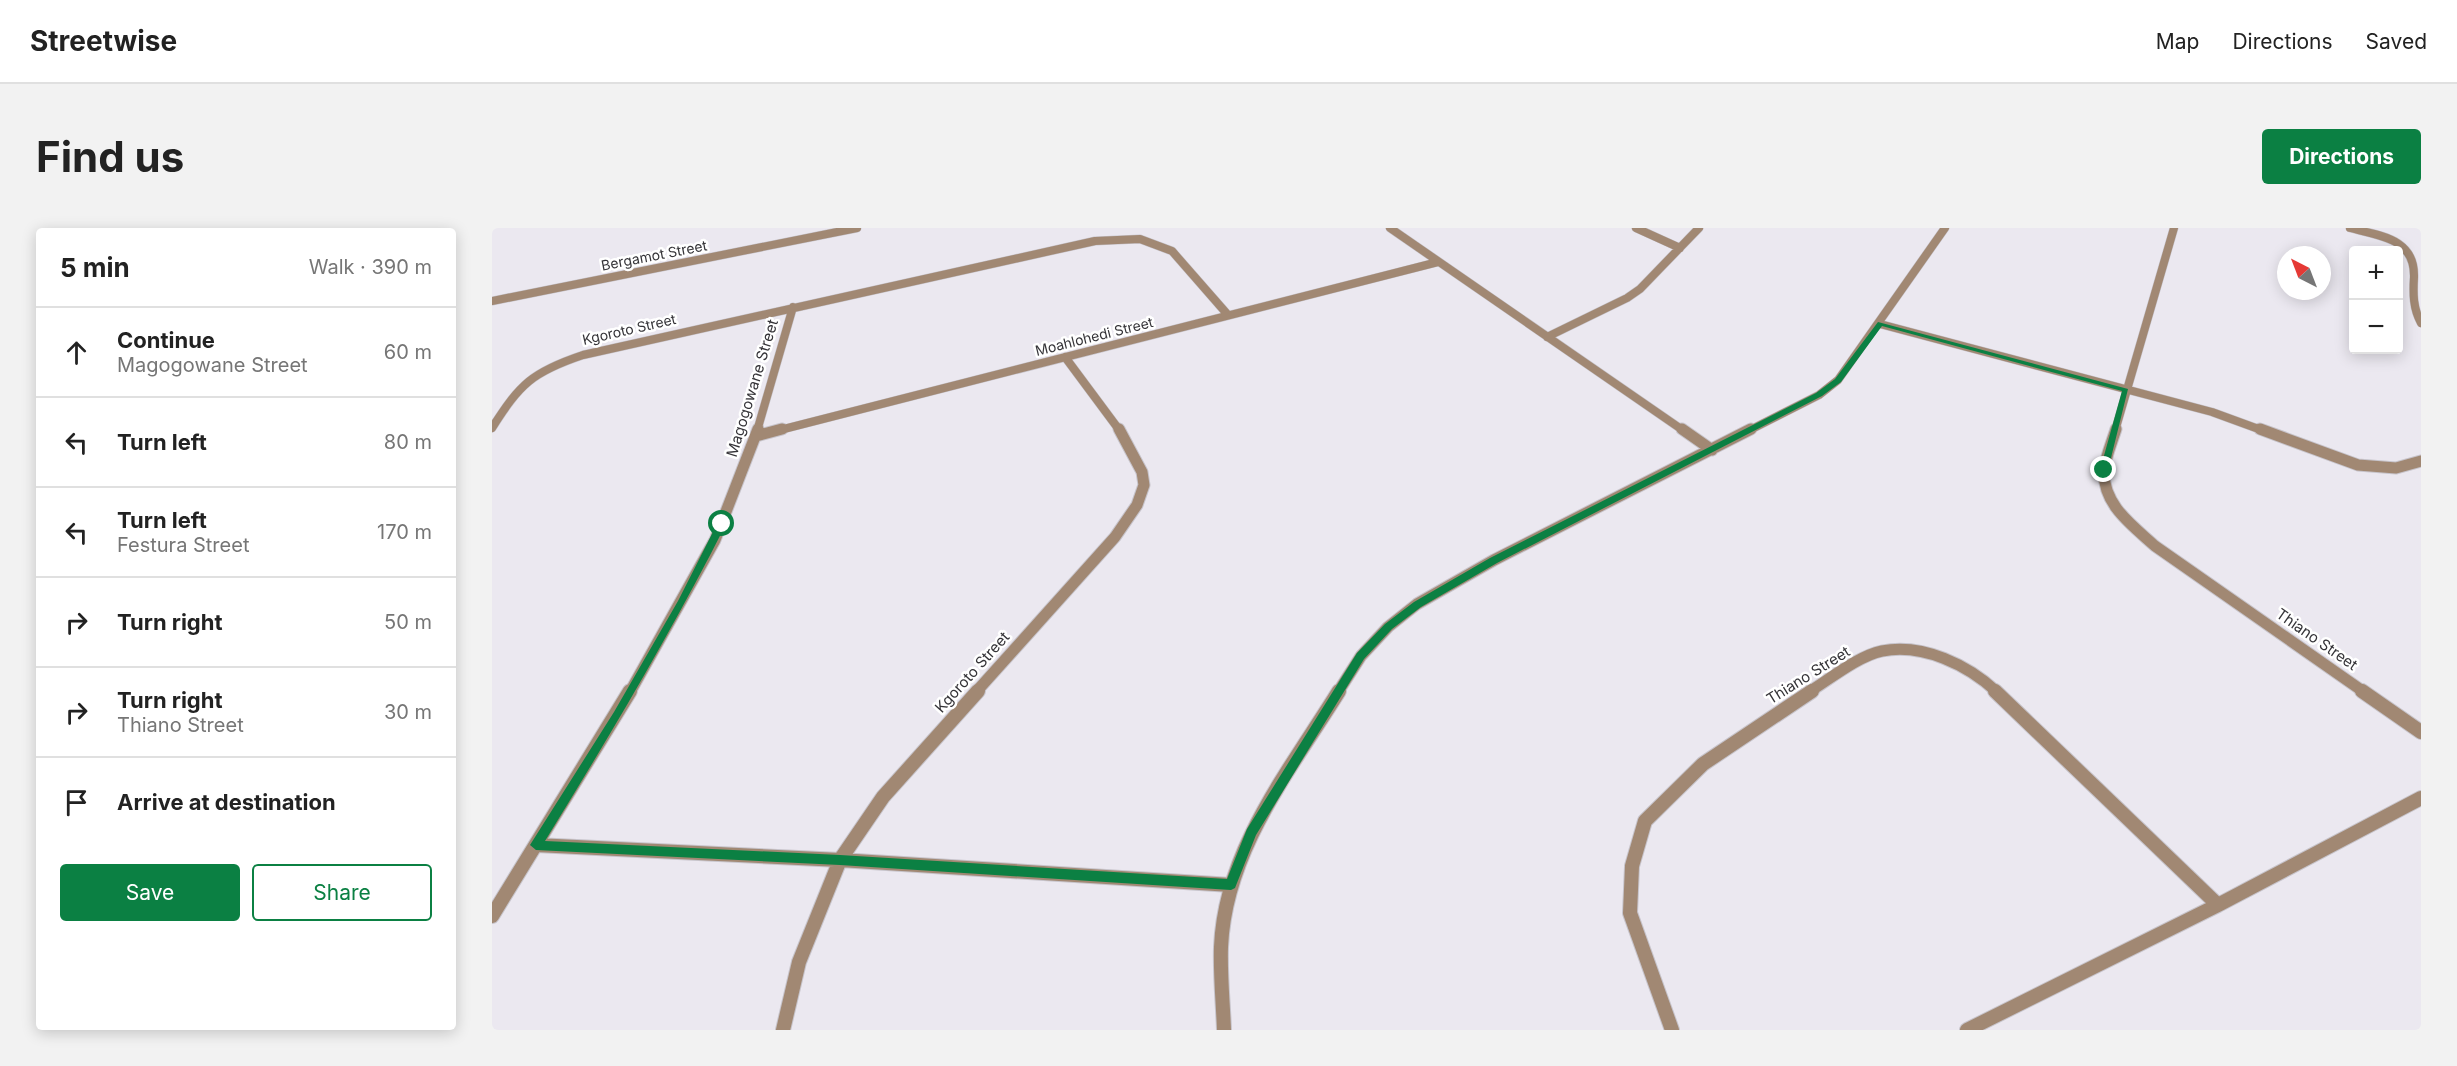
<!DOCTYPE html>
<meta charset="utf-8">
<style>
body{margin:0;font-family:Inter,sans-serif;background:#f2f2f2;color:#222}
.controls{position:absolute;right:18px;top:18px;display:grid;overflow:hidden;border-radius:6px;box-shadow:0 3px 15px #0003}
.controls button{width:54px;height:54px;display:grid;place-items:center;padding:0;border:0;border-bottom:2px solid #e0e0e0;background:#fff;color:#222;font:30px sans-serif}
.compass{position:absolute;left:1785px;top:18px;width:54px;height:54px;border-radius:50%;background:#fff;box-shadow:0 3px 15px #0003;rotate:318deg}
.stop{position:absolute;width:18px;height:18px;margin:-14px;border:4px solid #0b8043;border-radius:50%;background:#fff}
.stop.end{background:#0b8043;border-color:#fff;box-shadow:0 2px 6px #0008}
.list{margin:0;padding:0;list-style:none}
h2{display:flex;justify-content:space-between;align-items:center;height:78px;margin:0;padding:0 24px;font-size:26px}
h2 small{font-size:20px;font-weight:400;color:#767676}
.list li{display:grid;grid-template-columns:39px 1fr auto;gap:18px;align-items:center;box-sizing:border-box;height:90px;padding:0 24px;border-top:2px solid #e0e0e0}
.list b{display:block;font-size:22px;white-space:nowrap}
.list p{margin:0;font-size:20px;white-space:nowrap;color:#767676}
.list em{font-size:20px;font-style:normal;color:#767676}
.actions{display:flex;gap:12px;padding:18px 24px}
.actions a{flex:1;padding:14px 0;border:2px solid #0b8043;border-radius:6px;text-align:center;font-size:21px;color:#0b8043}
.actions .main{background:#0b8043;color:#fff}
.icon{flex:none;width:33px;height:33px;fill:none;stroke:currentColor;stroke-width:2;stroke-linecap:round;stroke-linejoin:round}
.map{position:relative;flex:none;width:1929px;height:802px;overflow:hidden;border-radius:6px}
header{display:flex;align-items:center;gap:36px;box-sizing:border-box;height:84px;padding:0 30px;background:#fff;border-bottom:2px solid #e0e0e0}
header strong{font-size:28px}
nav{display:flex;gap:33px;margin-inline-start:auto;font-size:21px}
.intro{display:flex;align-items:center;justify-content:space-between;box-sizing:border-box;height:144px;padding:0 36px}
h1{margin:0;font-size:42px}
.button{padding:15px 27px;border-radius:6px;background:#0b8043;color:#fff;font-size:21px;font-weight:700}
main{display:flex;gap:36px;padding:0 36px}
aside{flex:1;background:#fff;border-radius:6px;box-shadow:0 3px 15px #0003}
.map>svg:first-child{display:block}
</style>
<header>
<strong>Streetwise</strong>
<nav><a>Map</a><a>Directions</a><a>Saved</a></nav>
</header>
<div class="intro"><h1>Find us</h1><a class="button">Directions</a></div>
<main>
<aside>
<h2>5 min<small>Walk · 390 m</small></h2>
<ul class="list">
<li><svg class="icon" aria-label="ahead" viewBox="0 0 24 24"><path d="M12 20V5M6 11l6-6 6 6"/></svg><div><b>Continue</b><p>Magogowane Street</p></div><em>60 m</em></li>
<li><svg class="icon" aria-label="left" viewBox="0 0 24 24"><path d="M17 20v-9H6M10 6l-5 5 5 5"/></svg><div><b>Turn left</b></div><em>80 m</em></li>
<li><svg class="icon" aria-label="left" viewBox="0 0 24 24"><path d="M17 20v-9H6M10 6l-5 5 5 5"/></svg><div><b>Turn left</b><p>Festura Street</p></div><em>170 m</em></li>
<li><svg class="icon" aria-label="right" viewBox="0 0 24 24"><path d="M7 20v-9h11M14 6l5 5-5 5"/></svg><div><b>Turn right</b></div><em>50 m</em></li>
<li><svg class="icon" aria-label="right" viewBox="0 0 24 24"><path d="M7 20v-9h11M14 6l5 5-5 5"/></svg><div><b>Turn right</b><p>Thiano Street</p></div><em>30 m</em></li>
<li><svg class="icon" aria-label="arrive" viewBox="0 0 24 24"><path d="M6 21V4h12l-3 4 3 4H6"/></svg><div><b>Arrive at destination</b></div></li>
</ul>
<div class="actions"><a class="main">Save</a><a>Share</a></div>
</aside>
<div class="map">
<svg width="1929" height="802" viewBox="0 0 1929 802">
<rect width="100%" height="100%" fill="#ebe8f0"/>
<g fill="none" stroke-linecap="round" stroke-linejoin="round">
<defs>
<path id="street-far2" d="M898 0 1192 203
M1144 0 1188 20
M1858 0C1888 8 1923 10 1922 49 1921 66 1921 80 1929 95
M0 73 365 0
M1388 96 1720 184 1772 203
M1055 109 1135 70 1148 61 1207 0
M573 129 628 203
M0 200C28 156 40 144 91 127L603 13 648 11 680 23 736 87
M265 203 301 79
M284 203 946 34
M1256 203 1327 167 1346 152 1453 0
M1623 203 1682 0"/>
<path id="street-far1" d="M1190 201 1220 222
M1624 201C1620 214 1613 230 1612 243 1611 277 1640 297 1663 318L1872 464
M1768 201 1866 237 1904 240 1929 233
M264 208 290 201
M138 464 223 312 266 201
M484 464 623 309 645 277 652 257 650 244 627 201
M846 464 869 428 896 399 925 376 1002 332 1259 201
M1317 464C1338 451 1366 428 1390 423 1431 415 1476 437 1505 464"/>
<path id="street" d="M1503 463 1726 677
M1870 463 1929 504
M44 617 348 632 739 657
M0 688 138 463
M291 802 307 734 348 632 391 569 486 463
M732 802C731 775 728 746 729 719 733 622 798 542 847 463
M1180 802 1138 685 1140 638 1153 593 1211 536 1320 463
M1475 802 1726 677 1929 570"/>
</defs>
<use href="#street-far2" stroke="#c7c4cb" stroke-width="9"/>
<use href="#street-far1" stroke="#c7c4cb" stroke-width="13"/>
<use href="#street" stroke="#c7c4cb" stroke-width="16"/>
<use href="#street-far2" stroke="#a18873" stroke-width="8"/>
<use href="#street-far1" stroke="#a18873" stroke-width="11"/>
<use href="#street" stroke="#a18873" stroke-width="14"/>
</g>
<path fill="#0b8043" d="M1386 94 1636 161 1616 242 1612 245 1608 242 1630 163 1390 98 1349 154 1330 168 1005 335 929 379 900 401 872 431 764 607 743 660 739 662 348 637 44 622 38 617 122 484 186 373 225 296 230 293 234 296C179 405 117 509 53 613L348 627 735 651 755 601 865 425 893 396 922 374 998 330 1324 165 1343 151Z"/>
<g text-anchor="middle" dominant-baseline="central" stroke-width="5" stroke-linejoin="round" paint-order="stroke">
<g font-size="14" fill="#353438" stroke="#fff">
<text transform="translate(162 27) rotate(-11)">Bergamot Street</text>
<text transform="translate(137 101) rotate(-13)">Kgoroto Street</text>
<text transform="translate(602 108) rotate(-14)">Moahlohedi Street</text>
</g>
<g font-size="15" fill="#353438" stroke="#fff">
<text transform="translate(260 160) rotate(-73)">Magogowane Street</text>
<text transform="translate(1825 411) rotate(35)">Thiano Street</text>
<text transform="translate(480 444) rotate(-48)">Kgoroto Street</text>
<text transform="translate(1316 447) rotate(-32)">Thiano Street</text>
</g>
</g>
</svg>
<div class="controls">
<button>+</button>
<button>−</button>
</div>
<svg class="compass" viewBox="-18 -18 36 36"><path d="M0-13l5 13h-10z" fill="#e53935"/><path d="M0 13l5-13h-10z" fill="#767676"/></svg>
<div class="stop" style="left:230px;top:296px"></div>
<div class="stop end" style="left:1612px;top:242px"></div>
</div>
</main>
